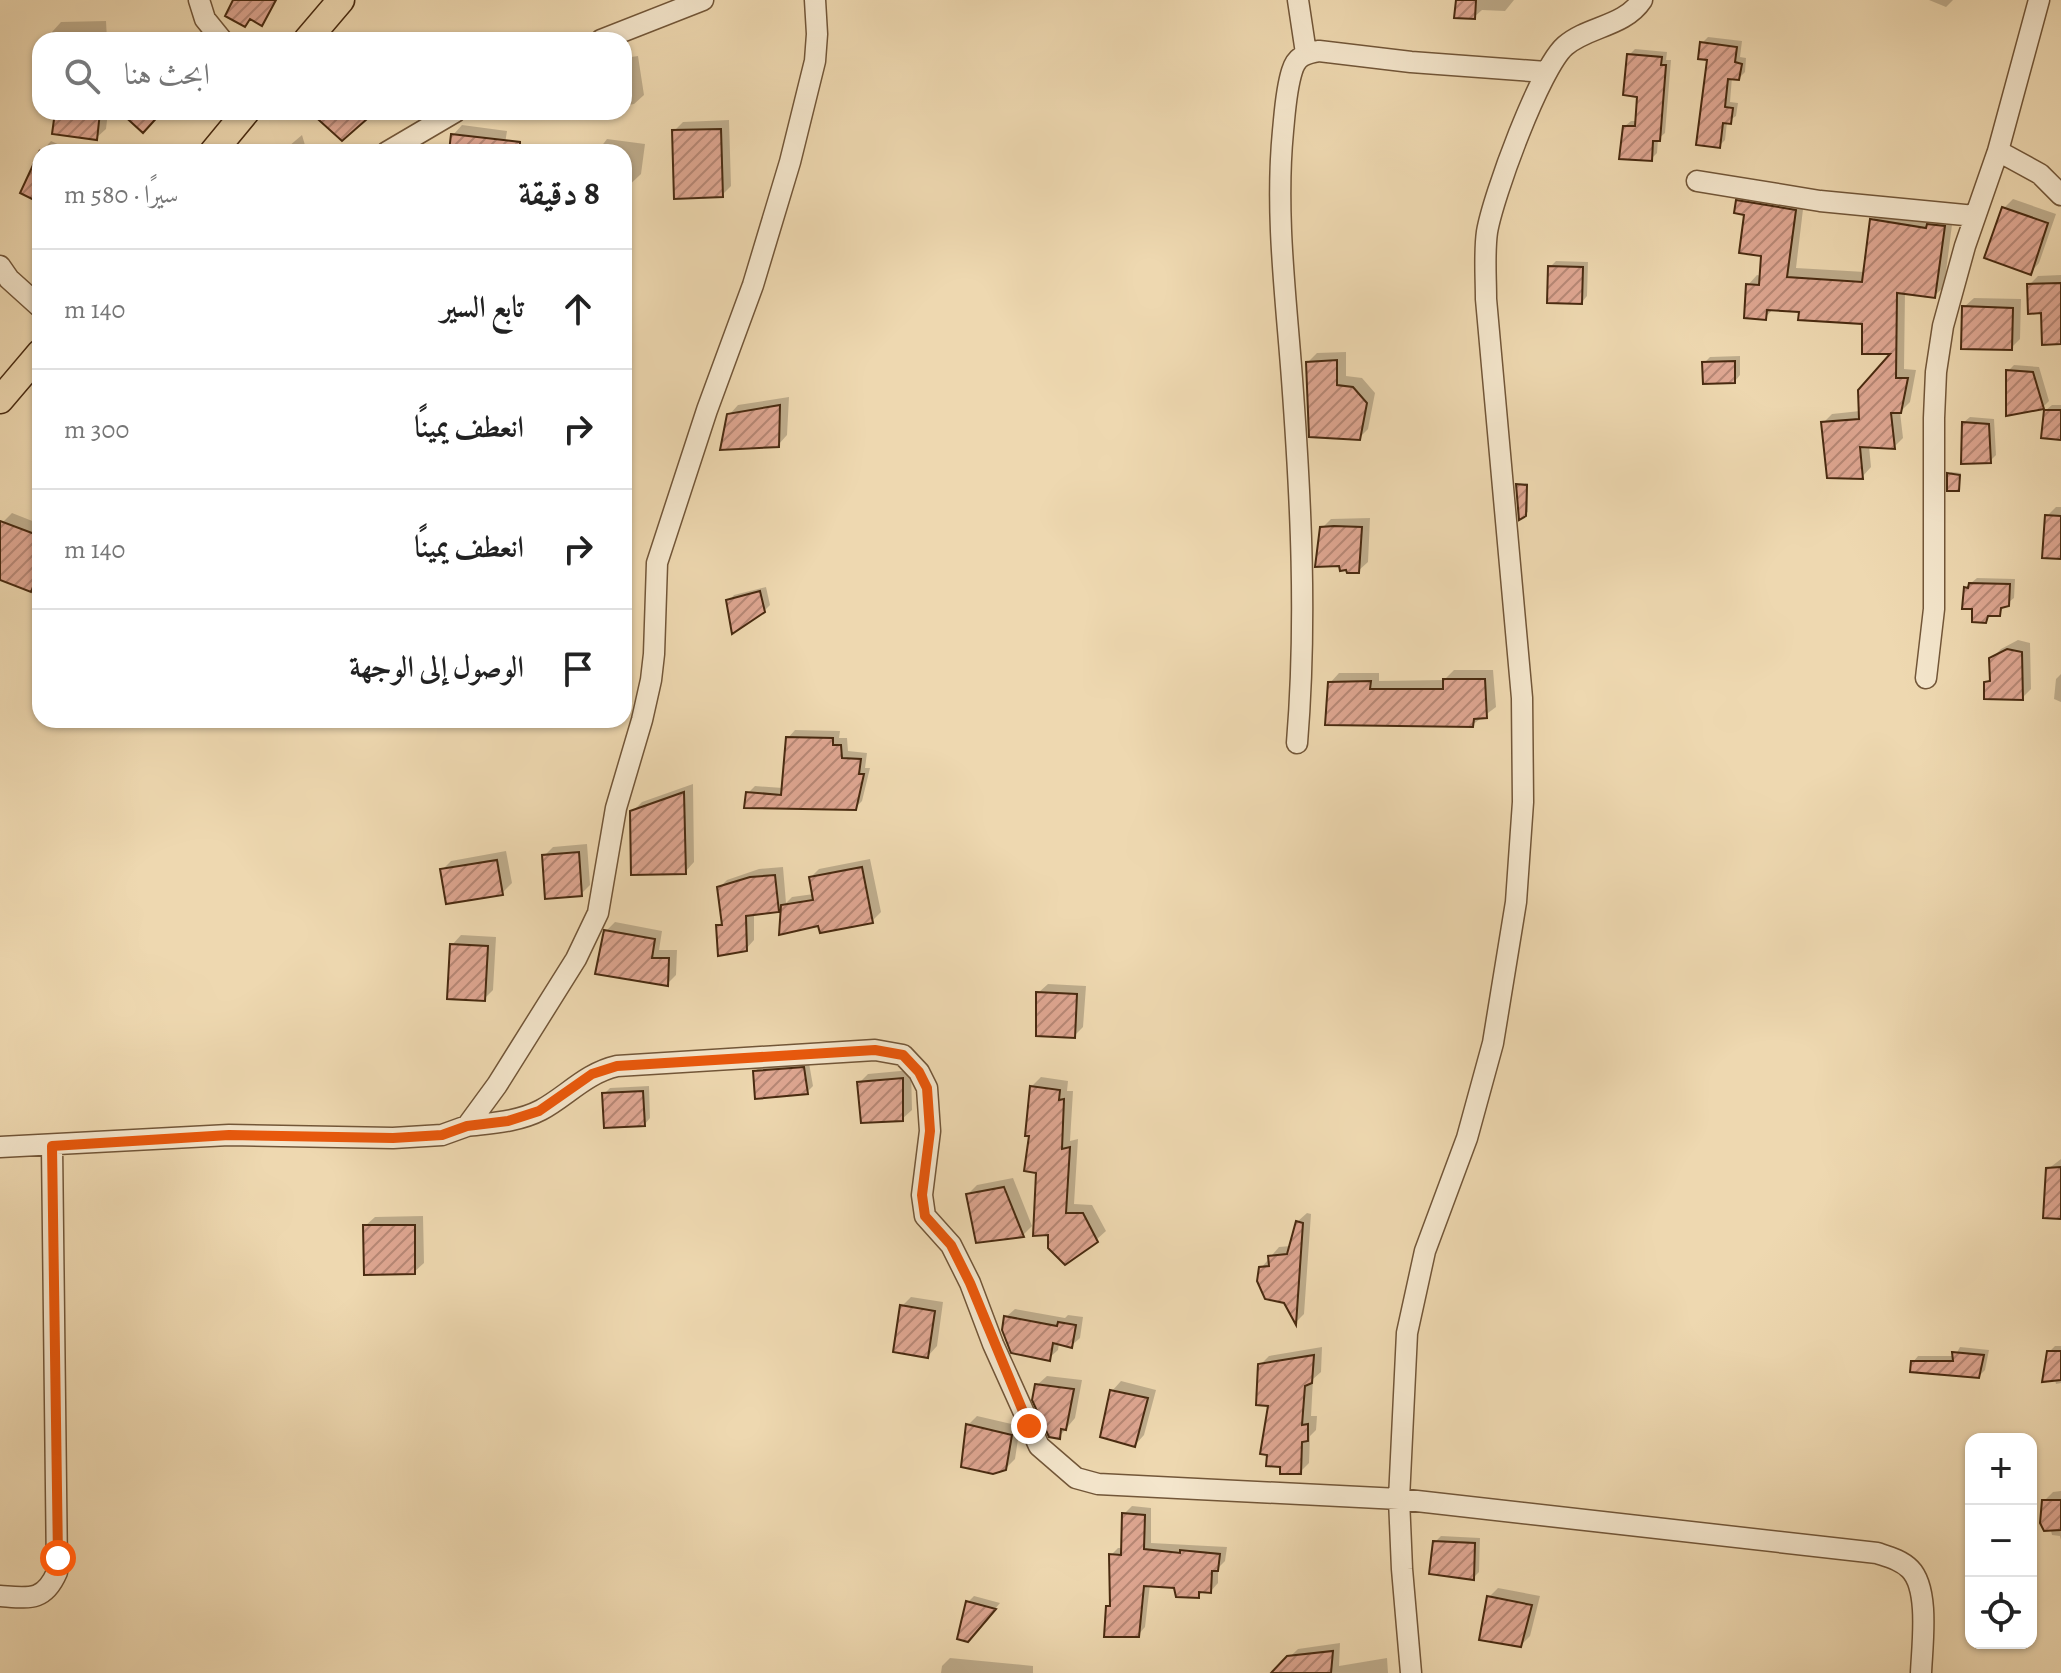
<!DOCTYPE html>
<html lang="ar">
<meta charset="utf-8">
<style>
body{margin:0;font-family:Alegreya,Amiri,serif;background:#f2f2f2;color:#222;direction:rtl}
.controls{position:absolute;right:24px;bottom:24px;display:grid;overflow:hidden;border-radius:16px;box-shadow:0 2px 6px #0004}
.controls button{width:72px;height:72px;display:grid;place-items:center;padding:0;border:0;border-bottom:2px solid #e0e0e0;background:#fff;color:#222;font:40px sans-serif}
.stop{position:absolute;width:24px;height:24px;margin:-18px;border:6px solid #ea580c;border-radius:50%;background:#fff}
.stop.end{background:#ea580c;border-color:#fff;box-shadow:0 2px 8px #0008}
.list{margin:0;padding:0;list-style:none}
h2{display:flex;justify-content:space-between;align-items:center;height:104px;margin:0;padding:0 32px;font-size:34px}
h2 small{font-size:26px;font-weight:400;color:#767676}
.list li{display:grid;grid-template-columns:52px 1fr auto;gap:24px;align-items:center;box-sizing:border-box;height:120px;padding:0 32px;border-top:2px solid #e0e0e0}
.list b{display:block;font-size:30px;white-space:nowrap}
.list em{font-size:26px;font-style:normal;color:#767676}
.icon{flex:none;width:44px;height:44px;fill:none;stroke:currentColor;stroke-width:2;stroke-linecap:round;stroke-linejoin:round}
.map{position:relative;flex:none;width:2061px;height:1673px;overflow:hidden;direction:ltr}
.search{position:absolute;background:#fff;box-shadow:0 2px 6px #0004;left:32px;top:32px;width:600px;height:88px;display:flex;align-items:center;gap:20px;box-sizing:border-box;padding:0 28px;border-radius:24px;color:#767676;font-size:30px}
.panel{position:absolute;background:#fff;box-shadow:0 2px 6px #0004;left:32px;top:144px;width:600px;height:584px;border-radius:24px;direction:rtl}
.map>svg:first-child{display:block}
</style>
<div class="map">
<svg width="2061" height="1673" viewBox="0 0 2061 1673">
<defs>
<pattern id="building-hatch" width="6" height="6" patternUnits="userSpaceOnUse" patternTransform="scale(2)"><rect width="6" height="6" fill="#dea691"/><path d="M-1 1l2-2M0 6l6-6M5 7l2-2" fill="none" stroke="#b68775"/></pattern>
</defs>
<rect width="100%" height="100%" fill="#eed8b0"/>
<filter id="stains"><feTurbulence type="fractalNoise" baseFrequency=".0025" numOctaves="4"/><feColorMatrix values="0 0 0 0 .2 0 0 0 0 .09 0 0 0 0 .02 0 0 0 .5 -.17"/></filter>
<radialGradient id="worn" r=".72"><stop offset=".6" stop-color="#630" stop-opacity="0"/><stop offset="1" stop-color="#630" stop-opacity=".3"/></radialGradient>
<path fill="#0003" d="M1458 0H1514L1505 11 1482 10 1474 17Z
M1929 0H1953L1946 7Z
M106 21 107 40H52V32L61 22Z
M1708 37 1742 41 1740 57 1746 58 1745 72 1739 78 1732 77 1730 102 1738 103 1736 116 1727 122 1725 140 1719 146 1709 58 1702 43Z
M1635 49 1667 52 1666 60H1671L1665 133 1658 139 1657 153 1651 159 1625 126 1631 121H1638L1640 95 1629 55Z
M638 56 644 95 634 104 624 106V58Z
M57 112H108L106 129 96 138Z
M729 120 731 186 722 195 674 131 683 122Z
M462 125 507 131 504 150 525 152H451L453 135Z
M302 135 307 152H282Z
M607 139 645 144 641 174 624 190V152H597Z
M51 141 75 152H41Z
M1747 192 1804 201 1796 268 1865 272 1872 220 1882 211 1953 217 1944 287 1934 296 1905 292 1904 369 1916 370 1910 402 1900 412 1903 438 1894 447 1869 446 1871 467 1862 477 1823 423 1832 414 1860 411 1894 352 1864 322 1801 310 1774 308 1765 318 1748 285 1757 275 1762 276 1763 254 1746 213 1738 201Z
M2013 199 2056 214 2039 263 2030 273 2004 208Z
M1556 261 1588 262 1587 296 1582 302 1550 267Z
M2061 275V342L2029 285 2038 276Z
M1974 298 2021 299 2020 339 2011 348 1964 307Z
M1346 352V376L1362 378 1375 393 1368 429 1359 438 1308 362 1317 353Z
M1740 356V375L1735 381 1704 363 1710 357Z
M2014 365 2039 367 2049 401 2043 407 2008 371Z
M789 397 787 435 778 445 729 415 738 405Z
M2052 405H2061V438L2046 410Z
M1970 417 1994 419 1996 455 1990 461 1964 422Z
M1951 472 1961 473 1958 489 1949 474Z
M1520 483H1528V512L1525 514 1518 485Z
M2056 507H2061V557L2047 516Z
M12 513 40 524V581L31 590 0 578V530L3 522Z
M1370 518 1368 562 1358 571 1322 528 1331 519Z
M1977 578 2015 579 2014 598 2005 605 1999 614H1992L1985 621 1974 607 1965 588Z
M766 587 770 605 764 611 729 601 734 595Z
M2018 640 2030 643 2031 689 2022 698 1986 682 1992 677 1991 659 2001 649Z
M1454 670H1493L1496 707 1472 725 1330 683 1339 673H1379V681L1444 680Z
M2061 674V702L2054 699 2056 679Z
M795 730 840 731 839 738H847L848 751 867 753 865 768H870L862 801 855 808 748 793 755 786 783 788 788 738Z
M693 784 694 862 685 872 632 812 642 802Z
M587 844 590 885 581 894 544 856 553 847Z
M506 851 512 883 502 893 442 870 451 861Z
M870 859 881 912 872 921 820 924 783 905 778 910 754 913V940L746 949 718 926 723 921 719 888 727 880 759 869 783 867 786 903 792 897 814 894 811 877 819 869Z
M615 922 662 931 659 950H677L676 975 667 984 606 931Z
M461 935 496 937 493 990 484 999 452 945Z
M1048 984 1086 986 1083 1027 1074 1036 1038 993Z
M809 1063 813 1086 807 1092 755 1071 761 1066Z
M911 1070 912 1110 902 1119 859 1083 868 1074Z
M1041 1077 1068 1081 1067 1091H1073L1070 1141 1078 1139 1074 1204 1092 1205 1106 1231 1096 1240 1050 1232 1031 1135 1032 1086Z
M649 1086 650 1118 645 1124 604 1094 610 1088Z
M2061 1159V1217L2048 1169Z
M1013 1178 1032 1226 1023 1235 968 1194 977 1185Z
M1307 1213 1311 1214 1304 1314 1296 1322 1285 1301 1261 1268 1279 1247 1291 1246 1297 1222Z
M423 1216 424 1263 414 1272 365 1226 375 1217Z
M911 1297 943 1302 937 1346 928 1356 902 1306Z
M1015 1309 1065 1318 1068 1315 1083 1317 1080 1338 1071 1346 1059 1343 1058 1350 1049 1358 1006 1317Z
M2055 1346H2061V1383L2056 1384 2049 1352Z
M1322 1347 1321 1372 1313 1379 1311 1416H1317L1316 1430 1310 1436 1309 1463 1300 1472 1270 1404 1260 1365 1269 1356Z
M1960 1347 1989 1350 1985 1370 1979 1376 1913 1362 1918 1356H1955Z
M1047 1376 1082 1380 1075 1418 1059 1437 1037 1385Z
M1121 1381 1156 1390 1144 1435 1135 1445 1112 1391Z
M977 1416 1020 1426 1015 1459 1005 1469 968 1425Z
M2061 1491V1540L2060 1536 2052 1535 2044 1501 2053 1492Z
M1132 1506 1151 1508V1543L1227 1547 1225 1561 1218 1568V1583L1211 1591 1204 1590 1198 1596 1176 1586 1150 1584 1145 1627 1138 1635 1108 1607 1112 1603 1111 1555 1118 1548H1123L1124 1514Z
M1441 1536 1480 1538 1479 1572 1473 1578 1435 1542Z
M1498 1588 1540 1596 1530 1636 1521 1645 1489 1597Z
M974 1596 1000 1603 974 1634 968 1602Z
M1340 1643 1339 1666 1387 1658 1388 1673H1273L1298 1649Z
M950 1658 1033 1666V1673H941L942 1666Z"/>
<path fill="url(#building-hatch)" stroke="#482a10" stroke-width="2" d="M233 0H276L262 26 250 19 245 27 225 16Z
M1456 0H1476L1475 19 1454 18Z
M1700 42 1737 47 1735 62 1742 64 1739 80 1728 79 1725 107 1733 108 1731 124 1723 123 1720 148 1696 145 1707 60 1698 59Z
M1627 54 1662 57 1661 65H1666L1660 141H1653L1652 161 1619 159 1623 126H1635L1637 97 1623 95Z
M55 112H100L97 140 52 134Z
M120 112H162L143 133Z
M310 112H375L342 141Z
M721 129 723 197 674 199 672 130Z
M451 134 520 142V152H449Z
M40 150V203L20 193Z
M1736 200 1796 210 1787 277 1862 282 1870 219 1926 228 1927 224 1945 226 1935 298 1897 293 1896 378H1908L1901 413H1891L1895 449 1860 447 1863 479 1827 478 1821 422 1859 419 1858 390 1890 354H1862V324L1798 320 1799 312 1767 310 1766 320 1744 318 1746 284 1759 285 1761 256 1739 253 1744 215 1734 213Z
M2002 207 2048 223 2031 275 1984 258Z
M1548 266 1583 267 1582 304 1547 303Z
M2061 283V344L2042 345 2041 313 2028 314 2027 284Z
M1962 306 2013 308 2012 350 1961 349Z
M1337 360V385L1353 387 1367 403 1360 440 1309 437 1306 362Z
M1735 361V383L1703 384 1702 362Z
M2006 370 2033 372 2044 409 2006 416Z
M780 405 779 447 720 450 727 414Z
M2044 410H2061V440L2041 438Z
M1962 422 1989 424 1991 463 1961 464Z
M1947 473 1960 475 1959 491H1947Z
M1516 484 1527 485 1526 516 1519 520Z
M2045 515 2061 516V559L2042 558Z
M0 521 40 536V570L31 592 0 580Z
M1334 526 1362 527 1359 573H1347L1346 570 1340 571 1339 566 1315 567 1320 527Z
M1969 583 2010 584 2009 606 2001 608 2000 616H1988L1986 623 1972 622V609H1962L1964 587 1968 588Z
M760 591 765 612 732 634 726 600Z
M2007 649 2022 652 2023 700 1984 699V682L1990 681 1989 658Z
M1443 679H1485L1487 718 1474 719 1473 727 1325 725 1328 682 1371 681 1370 689H1443Z
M786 737 833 738V745H841L842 758 861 759 859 774H864L856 810 744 808 746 792 781 795Z
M684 792 686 874 631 875 630 811Z
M579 852 582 896 545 899 542 855Z
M497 860 503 895 446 904 440 869Z
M862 867 873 923 820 933 818 926 779 935 781 905 813 900 809 877Z
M775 875 779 912 746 916 747 951 718 956 716 925H722L717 887 750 877Z
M604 930 655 939 652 958H669L668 986 595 974Z
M450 944 488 946 485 1001 447 999Z
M1036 992 1077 994 1075 1038 1036 1036Z
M804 1067 808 1094 755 1099 753 1071Z
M903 1078V1121L861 1123 857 1082Z
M1030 1086 1060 1090 1059 1100 1064 1099 1062 1149 1070 1147 1066 1213H1083L1098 1242 1065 1265 1048 1248V1235L1033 1236 1036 1173 1024 1171 1029 1136H1025Z
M643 1091 645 1126 604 1128 602 1093Z
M2061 1167V1219L2043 1218 2046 1168Z
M1004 1187 1024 1237 976 1243 966 1194Z
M1296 1221 1303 1223 1296 1325 1284 1303 1265 1299 1257 1281 1259 1267 1269 1266 1268 1256 1287 1254Z
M363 1225H415V1274L364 1275Z
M900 1305 935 1311 928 1358 893 1352Z
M1004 1316 1057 1326 1058 1322 1076 1325 1072 1348 1053 1343 1050 1361 1011 1353 1002 1330Z
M2047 1351H2061V1380L2042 1382Z
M1952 1352 1984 1355 1979 1378 1910 1372 1911 1361H1953Z
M1314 1355 1312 1383 1305 1386 1302 1425 1308 1424V1441L1302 1442 1301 1474H1280V1467L1266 1466 1267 1455 1260 1454 1268 1406 1256 1405 1258 1364Z
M1035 1384 1074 1389 1066 1430 1061 1429 1060 1439 1049 1437 1032 1400Z
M1110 1390 1148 1398 1135 1447 1100 1437Z
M966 1424 1012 1435 1006 1470 993 1474 961 1467Z
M2042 1500H2061V1530L2044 1531 2040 1523Z
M1122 1513 1145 1515 1144 1549 1180 1553V1550L1220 1554 1218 1571H1212L1211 1593 1199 1592V1598L1176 1597 1174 1588 1144 1586 1139 1637H1104L1106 1606H1110L1109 1554 1121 1555Z
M1433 1541 1475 1543 1474 1580 1429 1574Z
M1487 1596 1532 1605 1521 1647 1479 1640Z
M966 1601 996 1609 968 1642 957 1639Z
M1333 1651 1331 1673H1271L1287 1656Z"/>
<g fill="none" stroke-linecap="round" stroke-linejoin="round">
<defs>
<path id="minor" d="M199 0 205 19 222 40
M1298 0 1306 53
M601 40 703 0
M1998 151 2040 174 2061 195
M387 152 455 112
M1697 181 1820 201 1975 216
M0 266 9 279 40 307
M1926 678 1934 609V418L1936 372 1943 326 1965 246 1998 151 2039 0
M1297 743C1307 621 1301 501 1292 379 1286 297 1275 214 1283 131 1285 111 1286 90 1292 71 1296 57 1305 53 1319 51L1411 62 1546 72
M467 1126C491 1123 518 1122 541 1110 567 1096 586 1073 617 1066L875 1050 903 1055 919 1072 927 1088 930 1131 922 1195 925 1216 951 1245 970 1283 993 1344 1039 1446 1076 1478 1098 1484 1399 1499 1877 1553C1889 1557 1901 1560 1910 1569 1930 1589 1922 1646 1921 1673
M0 1147 229 1135 393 1138 442 1135 467 1126 497 1085 576 959 598 913 616 808 642 720 651 680 654 654 657 563 707 410 753 285 790 162 815 61 817 34 815 0
M0 1596C29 1598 44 1602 57 1572L52 1146
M1411 1673 1402 1569 1399 1499 1407 1333 1425 1251 1467 1138 1493 1043 1516 902 1523 802 1522 698 1486 299C1486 277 1484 253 1487 232 1493 196 1540 68 1565 46 1588 26 1624 27 1642 0"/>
<path id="major" d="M307 40 341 0
M213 152 246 112
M0 400 40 353"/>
</defs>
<use href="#minor" stroke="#725638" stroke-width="23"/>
<use href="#major" stroke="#482a10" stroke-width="29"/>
<use href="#minor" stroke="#f4e6cc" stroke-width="20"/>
<use href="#major" stroke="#eed8b0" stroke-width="26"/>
</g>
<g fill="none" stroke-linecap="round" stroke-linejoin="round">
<path stroke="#ea580c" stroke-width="10" d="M58 1558 52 1146 229 1135 393 1138 442 1135 467 1126 508 1121 539 1111 592 1074 617 1066 875 1050 903 1055 919 1072 927 1088 930 1131 922 1195 925 1216 951 1245 970 1283 1029 1426"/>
</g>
<rect width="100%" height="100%" filter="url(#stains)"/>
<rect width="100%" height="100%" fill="url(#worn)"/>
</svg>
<div class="controls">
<button>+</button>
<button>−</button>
<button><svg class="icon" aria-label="locate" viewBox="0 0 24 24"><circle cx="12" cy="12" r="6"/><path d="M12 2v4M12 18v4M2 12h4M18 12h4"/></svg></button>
</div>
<div class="stop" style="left:58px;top:1558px"></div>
<div class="stop end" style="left:1029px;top:1426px"></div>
<div class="search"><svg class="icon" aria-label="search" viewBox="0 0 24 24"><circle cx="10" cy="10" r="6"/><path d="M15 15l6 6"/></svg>ابحث هنا</div>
<section class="panel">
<h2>8 دقيقة<small>سيرًا · 580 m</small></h2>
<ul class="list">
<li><svg class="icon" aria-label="ahead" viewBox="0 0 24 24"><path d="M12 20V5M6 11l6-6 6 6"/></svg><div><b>تابع السير</b></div><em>140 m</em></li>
<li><svg class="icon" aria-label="right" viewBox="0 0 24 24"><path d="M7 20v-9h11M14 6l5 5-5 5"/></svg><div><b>انعطف يمينًا</b></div><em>300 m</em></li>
<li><svg class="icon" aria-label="right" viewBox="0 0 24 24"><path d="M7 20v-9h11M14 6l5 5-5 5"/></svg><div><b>انعطف يمينًا</b></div><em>140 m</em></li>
<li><svg class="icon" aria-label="arrive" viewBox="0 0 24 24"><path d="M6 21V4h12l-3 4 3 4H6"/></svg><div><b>الوصول إلى الوجهة</b></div></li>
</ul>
</section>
</div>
